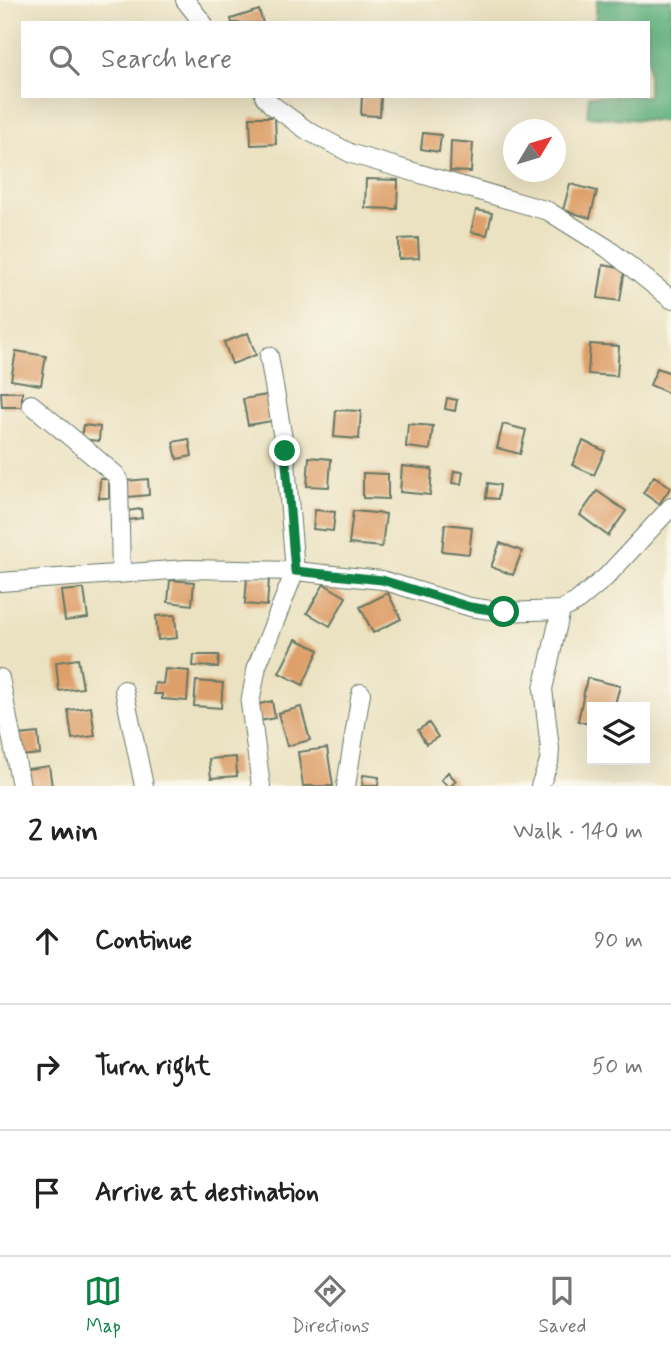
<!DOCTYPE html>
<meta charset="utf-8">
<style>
body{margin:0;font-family:Mynerve,sans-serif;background:#f2f2f2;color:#222}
.controls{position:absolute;right:21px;bottom:21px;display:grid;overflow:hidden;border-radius:0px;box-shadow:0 7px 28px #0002}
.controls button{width:63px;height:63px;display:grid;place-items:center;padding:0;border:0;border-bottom:2px solid #e0e0e0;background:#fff;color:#222;font:35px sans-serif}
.compass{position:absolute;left:503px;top:119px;width:63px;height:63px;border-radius:50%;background:#fff;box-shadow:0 7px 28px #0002;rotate:52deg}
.stop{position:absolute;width:21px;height:21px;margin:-16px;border:5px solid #0b8043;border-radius:50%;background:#fff}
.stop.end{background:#0b8043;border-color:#fff;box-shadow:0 2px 7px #0008}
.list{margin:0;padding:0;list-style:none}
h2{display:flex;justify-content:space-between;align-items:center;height:91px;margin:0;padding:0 28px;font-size:30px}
h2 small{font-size:23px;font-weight:400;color:#767676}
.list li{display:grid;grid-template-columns:46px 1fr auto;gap:21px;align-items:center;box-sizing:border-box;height:126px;padding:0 28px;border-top:2px solid #e0e0e0}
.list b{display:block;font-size:26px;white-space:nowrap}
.list em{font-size:23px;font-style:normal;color:#767676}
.icon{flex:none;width:38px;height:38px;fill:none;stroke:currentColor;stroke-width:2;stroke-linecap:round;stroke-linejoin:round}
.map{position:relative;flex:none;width:671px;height:786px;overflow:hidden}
.search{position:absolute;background:#fff;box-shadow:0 7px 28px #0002;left:21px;right:21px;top:21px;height:77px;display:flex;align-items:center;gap:18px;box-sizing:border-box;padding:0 24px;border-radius:0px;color:#767676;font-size:26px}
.sheet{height:469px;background:#fff}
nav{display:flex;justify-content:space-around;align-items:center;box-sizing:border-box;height:98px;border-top:2px solid #e0e0e0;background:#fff;font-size:19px;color:#767676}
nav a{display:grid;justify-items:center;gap:4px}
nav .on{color:#0b8043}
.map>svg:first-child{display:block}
</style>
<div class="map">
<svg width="671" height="786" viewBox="0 0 671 786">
<rect width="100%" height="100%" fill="#fbf7ec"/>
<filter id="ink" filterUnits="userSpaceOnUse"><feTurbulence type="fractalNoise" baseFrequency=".0143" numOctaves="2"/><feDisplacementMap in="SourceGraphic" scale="14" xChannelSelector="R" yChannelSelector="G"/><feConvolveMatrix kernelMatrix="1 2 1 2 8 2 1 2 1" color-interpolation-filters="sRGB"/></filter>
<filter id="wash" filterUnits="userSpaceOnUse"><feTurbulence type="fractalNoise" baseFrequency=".00686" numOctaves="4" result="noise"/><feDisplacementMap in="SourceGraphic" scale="28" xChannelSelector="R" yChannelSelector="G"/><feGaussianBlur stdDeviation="1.57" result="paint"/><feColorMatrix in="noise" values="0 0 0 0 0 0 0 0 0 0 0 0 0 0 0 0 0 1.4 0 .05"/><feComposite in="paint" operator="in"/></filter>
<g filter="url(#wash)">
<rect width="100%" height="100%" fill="#ebe2c1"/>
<path fill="#5fb07b" stroke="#3f7658" stroke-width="2" d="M597 0H671V122L587 116 589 96H648V23H595Z"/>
<g id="blocks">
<path fill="#dea06a" d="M259 10 263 23H232L231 19Z
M362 96H381L380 116 361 115Z
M250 117H275L276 144 251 145Z
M423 133 441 135 439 152 421 149Z
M451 141 473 143 471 172 450 171Z
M366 179 398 180 397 209 365 208Z
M570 184 597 191 590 218 563 210Z
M476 210 492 213 487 235 471 232Z
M418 238 419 258 399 259V239Z
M603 265 625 269 620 301 598 298Z
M248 333 256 355 232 364 224 342Z
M590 344 619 346 617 376 588 374Z
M16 351 46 356 41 385 11 380Z
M657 368 671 373V394L650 385Z
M1 392H22V407H2Z
M267 395 272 421 248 425 243 399Z
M447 398 457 400 455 411 445 409Z
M336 410 361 411 359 439 334 437Z
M408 424 433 426 430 450 406 447Z
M503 424 526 430 520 454 497 448Z
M83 425 100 427 99 441 81 439Z
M189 439 192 456 177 459 173 442Z
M583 441 605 451 594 475 572 465Z
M309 457 331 459 329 487 307 486Z
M402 466 432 469 430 495 400 492Z
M454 471 463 472 461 484 452 483Z
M363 473 388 474V499L363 498Z
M654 476 671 487 659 504 643 493Z
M100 479H109V498H99Z
M148 479 149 495 128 497 127 481Z
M488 483 500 485 498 499 486 498Z
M597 491 626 511 608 536 580 515Z
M141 509 142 518 129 520 127 511Z
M315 510 335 512 333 531 313 529Z
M353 511 386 514 382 547 349 544Z
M445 524 472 527 469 554 442 551Z
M500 543 522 551 513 575 491 567Z
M247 577 269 579 267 606 245 604Z
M170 580 194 582 192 605 168 602Z
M324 584 346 597 330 626 307 613Z
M84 589 88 618 65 621 61 591Z
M388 593 401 619 373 633 360 607Z
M175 615 177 638 158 640 156 616Z
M296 639 319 650 303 685 279 673Z
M194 655H219L218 667 193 666Z
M78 659 83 688 59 691 56 662Z
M165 669 189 671 187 701 162 699V694H154L155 683 163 684Z
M587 678 620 686 614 707H592V725L578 721Z
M196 681 223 683 221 708 194 706Z
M272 701 275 718 260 721 256 705Z
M91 707 95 736 72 739 68 710Z
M301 707 310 740 287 746 278 713Z
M429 723 438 737 426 744 418 730Z
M38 733 40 754 21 756 19 735Z
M327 748 333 786H303L298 752Z
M236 757 237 776 211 778 209 759Z
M49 766 52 786H29L27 769Z
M448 772 456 781 451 786H448L441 780Z
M363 775 379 777 378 786H362Z"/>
</g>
</g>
<g filter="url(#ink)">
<use href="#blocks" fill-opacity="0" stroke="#667765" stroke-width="2"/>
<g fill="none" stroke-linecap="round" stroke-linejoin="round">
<defs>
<path id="minor" d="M185 0 203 23
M264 96 272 105 308 131 352 154 548 211 607 248 671 299
M31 404 116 475 119 482 121 573
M0 582 187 569 295 571 382 580 470 607 504 612 561 610 576 602 606 577 671 507
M0 678 21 786
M124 690 144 786
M261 786 250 703 257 666 295 571 285 451 269 356
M346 786 361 693
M540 786 549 762 550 749 543 689 561 610"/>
</defs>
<use href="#minor" stroke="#667765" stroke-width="20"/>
<use href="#minor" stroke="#fff" stroke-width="18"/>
</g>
</g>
<g fill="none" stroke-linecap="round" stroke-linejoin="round" filter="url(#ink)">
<path stroke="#0b8043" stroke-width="9" d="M285 451 295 571 382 580 470 607 504 612"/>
</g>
</svg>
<div class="controls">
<button><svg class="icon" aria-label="layers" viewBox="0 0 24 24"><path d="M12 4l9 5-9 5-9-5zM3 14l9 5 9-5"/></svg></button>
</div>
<svg class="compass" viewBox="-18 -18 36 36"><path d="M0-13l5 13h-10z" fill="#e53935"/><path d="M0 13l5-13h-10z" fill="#767676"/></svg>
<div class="stop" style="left:504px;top:612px"></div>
<div class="stop end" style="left:285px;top:451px"></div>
<div class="search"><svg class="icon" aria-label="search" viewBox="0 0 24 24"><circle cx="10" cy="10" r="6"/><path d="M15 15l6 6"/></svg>Search here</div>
</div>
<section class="sheet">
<h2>2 min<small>Walk · 140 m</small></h2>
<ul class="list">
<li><svg class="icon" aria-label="ahead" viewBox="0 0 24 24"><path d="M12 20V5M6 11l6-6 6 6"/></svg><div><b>Continue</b></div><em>90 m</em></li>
<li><svg class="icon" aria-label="right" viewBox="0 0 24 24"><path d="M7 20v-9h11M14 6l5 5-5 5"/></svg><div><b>Turn right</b></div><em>50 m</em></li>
<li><svg class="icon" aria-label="arrive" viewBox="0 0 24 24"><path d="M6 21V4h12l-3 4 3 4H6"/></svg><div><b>Arrive at destination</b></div></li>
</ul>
</section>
<nav>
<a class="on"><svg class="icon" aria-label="map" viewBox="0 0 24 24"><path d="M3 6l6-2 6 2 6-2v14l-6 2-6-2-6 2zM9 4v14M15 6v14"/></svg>Map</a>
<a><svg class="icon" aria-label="directions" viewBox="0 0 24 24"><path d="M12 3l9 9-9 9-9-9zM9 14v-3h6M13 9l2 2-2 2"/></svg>Directions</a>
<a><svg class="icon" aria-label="saved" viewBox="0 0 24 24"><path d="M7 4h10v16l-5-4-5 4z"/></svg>Saved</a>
</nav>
